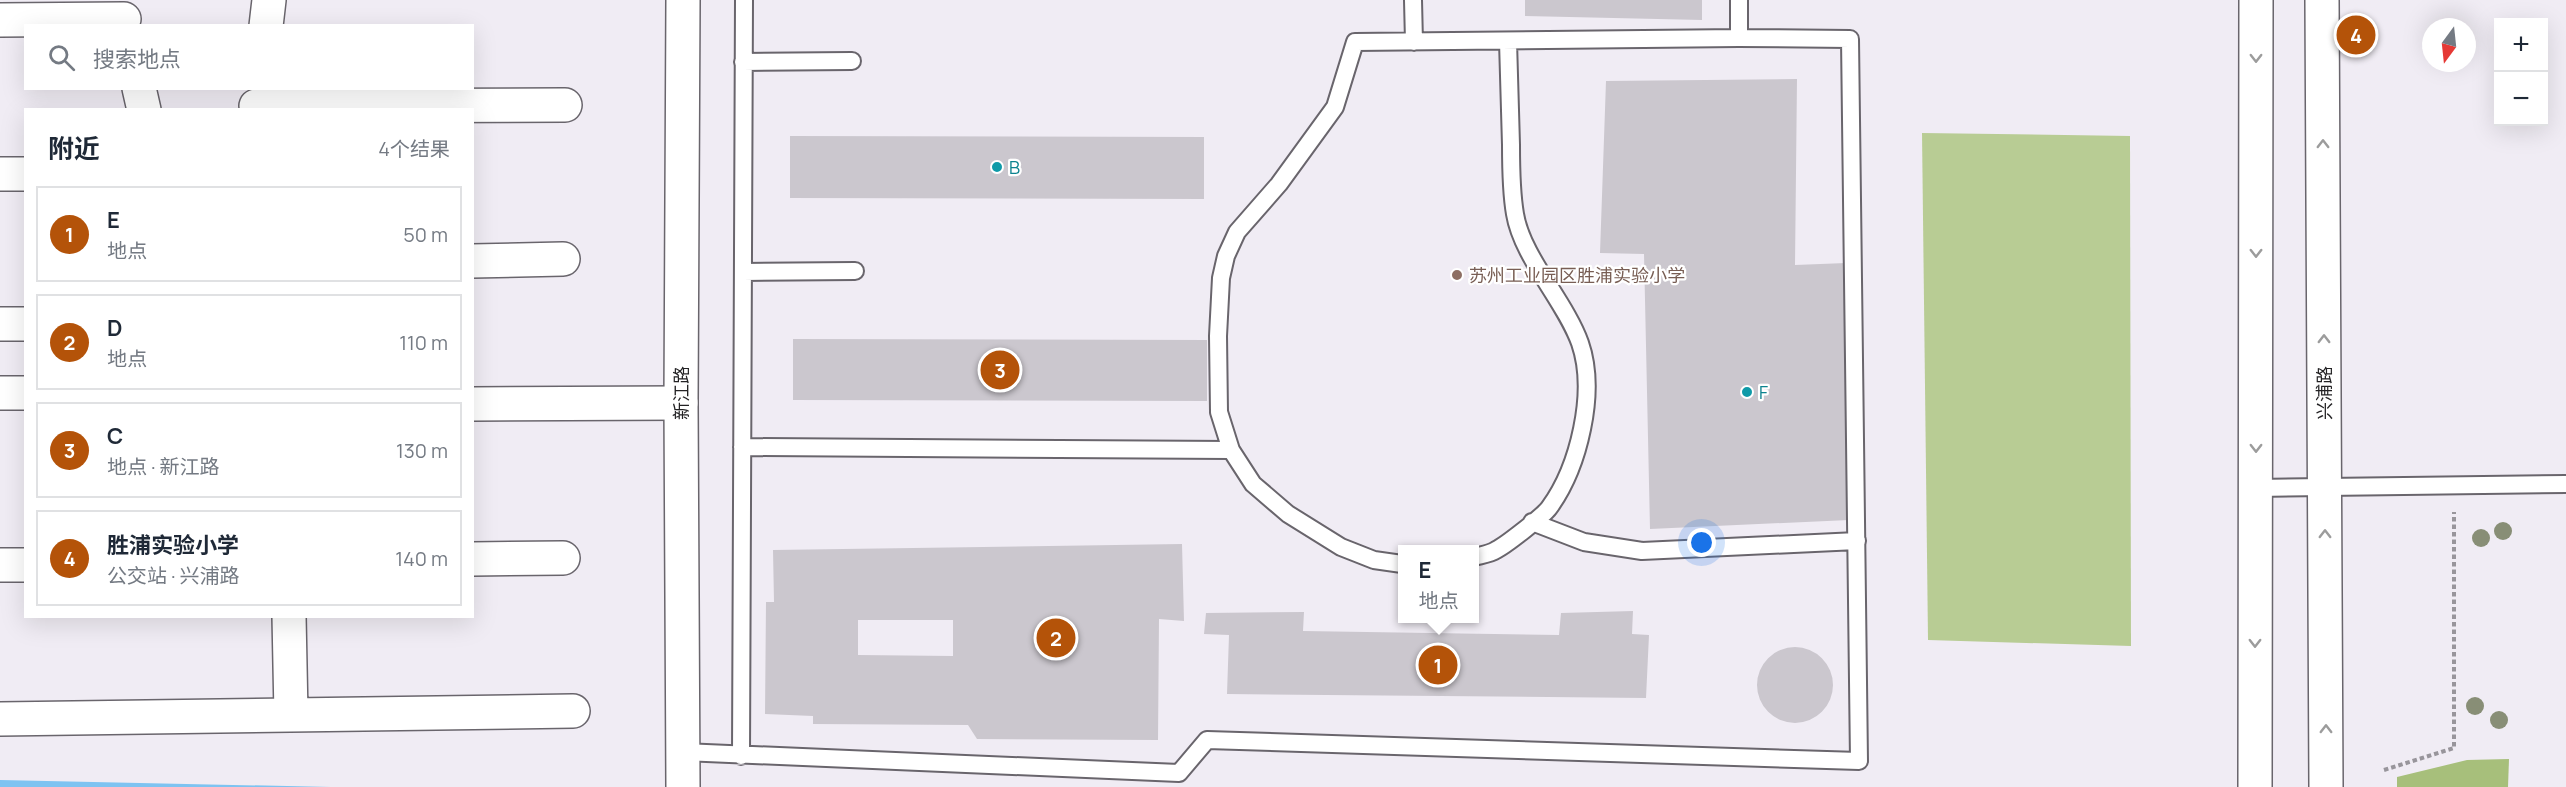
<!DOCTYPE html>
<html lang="zh">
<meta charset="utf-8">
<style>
body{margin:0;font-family:Manrope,"Noto Sans SC",sans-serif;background:#f6f6f7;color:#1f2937}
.controls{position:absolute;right:18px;top:18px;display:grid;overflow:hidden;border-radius:0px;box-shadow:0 6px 24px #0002}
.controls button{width:54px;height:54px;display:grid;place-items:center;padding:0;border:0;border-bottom:2px solid #e0e1e3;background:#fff;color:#1f2937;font:30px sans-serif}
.compass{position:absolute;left:2422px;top:18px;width:54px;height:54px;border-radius:50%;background:#fff;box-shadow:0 6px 24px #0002;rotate:195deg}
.you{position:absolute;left:1702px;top:543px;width:21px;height:21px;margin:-15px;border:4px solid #fff;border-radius:50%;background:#1a73e8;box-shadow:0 0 0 9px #1a73e833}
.badge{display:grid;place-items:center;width:39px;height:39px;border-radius:50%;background:#b45309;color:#fff;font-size:20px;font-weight:700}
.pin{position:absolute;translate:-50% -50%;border:3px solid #fff;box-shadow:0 2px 6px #0006}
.popup{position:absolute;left:1398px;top:545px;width:81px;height:78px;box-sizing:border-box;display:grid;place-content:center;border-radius:0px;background:#fff;filter:drop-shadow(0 2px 4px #0005);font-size:20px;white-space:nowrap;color:#747a83}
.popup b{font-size:22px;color:#1f2937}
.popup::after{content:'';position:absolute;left:50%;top:100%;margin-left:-12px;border:12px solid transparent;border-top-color:#fff}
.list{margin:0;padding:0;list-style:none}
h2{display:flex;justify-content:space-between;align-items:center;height:78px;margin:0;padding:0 24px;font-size:26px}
h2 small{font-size:20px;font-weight:400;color:#747a83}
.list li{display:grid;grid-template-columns:39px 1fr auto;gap:18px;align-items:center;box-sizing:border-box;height:96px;margin:0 12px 12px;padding:0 12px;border:2px solid #e0e1e3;border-radius:0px}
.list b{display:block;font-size:22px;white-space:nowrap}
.list p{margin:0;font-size:20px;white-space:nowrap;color:#747a83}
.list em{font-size:20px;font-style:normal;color:#747a83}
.icon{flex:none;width:33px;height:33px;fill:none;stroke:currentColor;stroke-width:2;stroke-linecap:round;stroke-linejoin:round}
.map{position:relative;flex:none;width:2566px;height:787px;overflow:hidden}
.search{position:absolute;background:#fff;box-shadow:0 6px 24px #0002;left:24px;top:24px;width:450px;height:66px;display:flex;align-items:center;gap:15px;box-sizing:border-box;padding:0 21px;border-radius:0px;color:#747a83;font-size:22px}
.panel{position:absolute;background:#fff;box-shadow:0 6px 24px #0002;left:24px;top:108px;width:450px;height:510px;border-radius:0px}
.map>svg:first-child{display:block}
</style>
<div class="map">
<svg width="2566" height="787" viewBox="0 0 2566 787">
<rect width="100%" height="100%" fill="#f0ecf4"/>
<path fill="#b8cc94" d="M1922 133 2130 136 2131 646 1928 640Z"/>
<path fill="#a7bf7b" d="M2509 759 2508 787H2397V777L2467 760Z"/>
<path fill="#7ec3f1" d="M0 780 331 787H0Z"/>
<path fill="#cbc7ce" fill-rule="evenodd" d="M1525 0H1702V20L1525 16Z
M1797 79 1795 265 1846 263 1849 520 1650 529 1644 254 1600 253 1606 81Z
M790 136 1204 137V199L790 198Z
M793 339 1207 340V401L793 400Z
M1182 544 1184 621 1159 619 1158 740 977 739 968 725 813 724V716L765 714 766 602H774L773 550ZM858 620H953V656L858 655Z
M1633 611 1632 634 1649 635 1646 698 1227 694 1229 635 1204 634 1206 613 1304 612 1303 631 1559 635 1561 613Z
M1757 685a38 38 0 1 1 76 0a38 38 0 1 1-76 0Z"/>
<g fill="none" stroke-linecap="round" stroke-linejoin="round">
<defs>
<path id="lane" d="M1413 0 1414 42
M1739 0V38
M743 62 852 61
M743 272 855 271
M742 447 1231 450
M2256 488 2566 484
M1532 522 1584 542 1642 551 1857 541
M1474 557C1481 555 1490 554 1496 550 1506 545 1543 516 1549 508 1579 467 1597 392 1580 343 1565 301 1522 257 1515 214 1511 191 1511 168 1511 145 1510 111 1509 76 1508 41
M683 752 1179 773 1207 740 1859 761 1850 39 1739 38 1355 42 1335 107 1279 184 1237 232 1226 256 1221 278 1218 336 1219 412 1231 450 1253 484 1288 514 1341 547 1374 560 1402 564
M741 756 744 0"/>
<path id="street" d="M0 20 124 19
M266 26 269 0
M139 88 144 110
M256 106 565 105
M0 174H26
M472 261 563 259
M0 324H26
M0 393H26
M472 404 681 403
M472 559 563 558
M0 565H26
M289 616 291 715
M0 719 573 711"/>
<path id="secondary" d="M2322 0 2326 787
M683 787 681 403 683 0
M2255 787 2256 0"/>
</defs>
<use href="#lane" stroke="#69656c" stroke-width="20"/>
<use href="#street" stroke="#69656c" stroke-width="36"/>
<use href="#secondary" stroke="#69656c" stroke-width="36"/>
<path stroke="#98959b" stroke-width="4" stroke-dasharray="4.5 3" stroke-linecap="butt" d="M2384 770 2454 748V512"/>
<use href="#lane" stroke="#fff" stroke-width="16"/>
<use href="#street" stroke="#fff" stroke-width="33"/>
<use href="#secondary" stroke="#fff" stroke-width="33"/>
</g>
<g fill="#888e76">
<circle cx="2503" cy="531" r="9"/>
<circle cx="2481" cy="538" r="9"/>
<circle cx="2475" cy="706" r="9"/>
<circle cx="2499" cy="720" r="9"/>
</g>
<defs><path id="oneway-chevron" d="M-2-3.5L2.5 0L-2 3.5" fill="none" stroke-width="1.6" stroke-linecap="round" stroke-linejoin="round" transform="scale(1.5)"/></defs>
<g stroke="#9c9c9c">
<use href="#oneway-chevron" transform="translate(2256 58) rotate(90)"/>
<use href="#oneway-chevron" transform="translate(2323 144) rotate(-90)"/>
<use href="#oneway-chevron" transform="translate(2256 253) rotate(90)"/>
<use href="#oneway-chevron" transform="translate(2324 339) rotate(-90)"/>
<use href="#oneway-chevron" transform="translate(2256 448) rotate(90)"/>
<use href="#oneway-chevron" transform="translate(2325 534) rotate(-90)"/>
<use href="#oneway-chevron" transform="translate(2255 643) rotate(90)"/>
<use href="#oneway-chevron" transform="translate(2326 729) rotate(-90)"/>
</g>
<g fill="#0f9aa8" stroke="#fff" stroke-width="2">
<circle cx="997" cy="167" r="6"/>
<circle cx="1747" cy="392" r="6"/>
</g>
<circle fill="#8d6e63" stroke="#fff" stroke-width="2" cx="1457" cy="275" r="6"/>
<g text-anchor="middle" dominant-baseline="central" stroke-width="4.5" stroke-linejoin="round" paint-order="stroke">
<g font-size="18" fill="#0d838f" stroke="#fff" text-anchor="start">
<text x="1009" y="167">B</text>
<text x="1759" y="392">F</text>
</g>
<g font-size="18" fill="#785e54" stroke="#fff" text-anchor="start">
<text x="1469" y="275">苏州工业园区胜浦实验小学</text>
</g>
<g font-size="18" fill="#232224" stroke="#fff">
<text transform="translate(681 393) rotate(-90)">新江路</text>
<text transform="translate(2324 393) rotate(-90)">兴浦路</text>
</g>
</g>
</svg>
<div class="controls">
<button>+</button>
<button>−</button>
</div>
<svg class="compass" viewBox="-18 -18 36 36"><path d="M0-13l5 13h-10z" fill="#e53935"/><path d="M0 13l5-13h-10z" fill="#747a83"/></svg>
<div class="you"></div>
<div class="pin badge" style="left:1438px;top:665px">1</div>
<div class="popup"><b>E</b>地点</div>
<div class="pin badge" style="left:1056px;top:638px">2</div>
<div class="pin badge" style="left:1000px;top:370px">3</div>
<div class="pin badge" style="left:2356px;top:35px">4</div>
<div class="search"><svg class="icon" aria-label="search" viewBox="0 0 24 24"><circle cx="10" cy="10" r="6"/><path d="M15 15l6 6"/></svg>搜索地点</div>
<section class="panel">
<h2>附近<small>4个结果</small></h2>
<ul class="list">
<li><span class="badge">1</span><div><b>E</b><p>地点</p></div><em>50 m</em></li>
<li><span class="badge">2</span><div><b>D</b><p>地点</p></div><em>110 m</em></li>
<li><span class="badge">3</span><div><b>C</b><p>地点 · 新江路</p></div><em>130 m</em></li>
<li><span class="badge">4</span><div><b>胜浦实验小学</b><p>公交站 · 兴浦路</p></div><em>140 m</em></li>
</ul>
</section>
</div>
